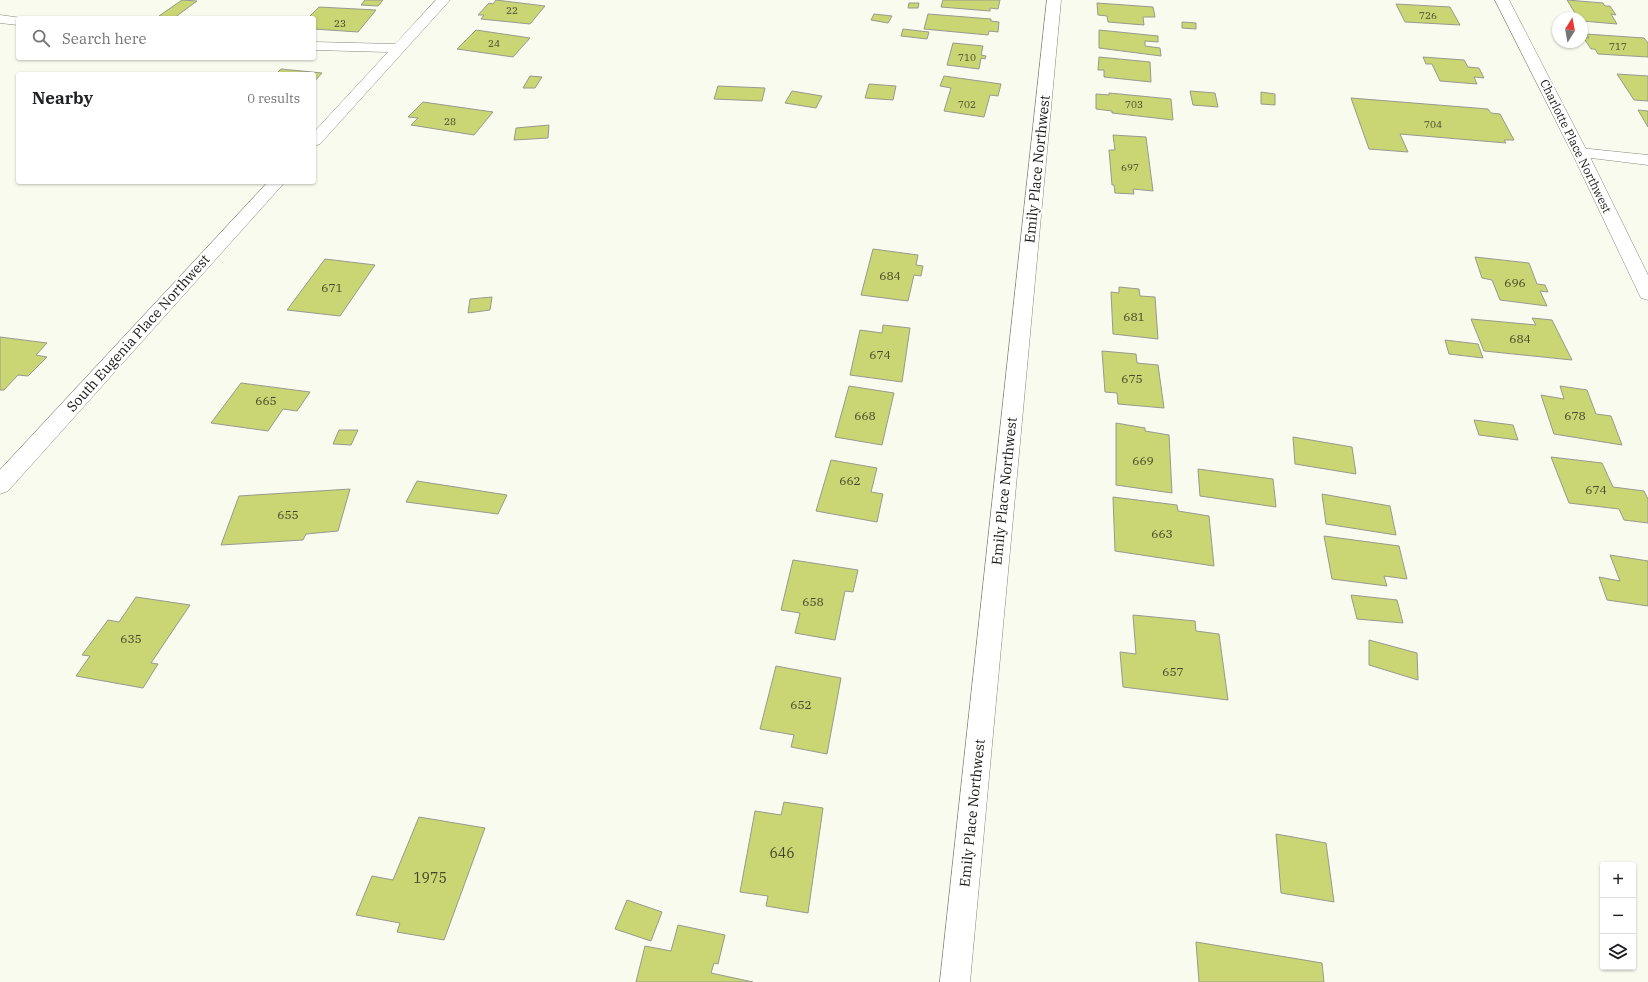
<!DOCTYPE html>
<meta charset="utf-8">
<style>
body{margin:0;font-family:"IBM Plex Serif",serif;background:#f2f2f2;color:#202124}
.controls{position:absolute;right:12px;bottom:12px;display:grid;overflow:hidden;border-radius:4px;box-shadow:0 1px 3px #0004}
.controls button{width:36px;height:36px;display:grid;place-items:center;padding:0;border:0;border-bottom:1px solid #e0e0e0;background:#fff;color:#202124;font:20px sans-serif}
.compass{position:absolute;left:1552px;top:12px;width:36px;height:36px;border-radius:50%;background:#fff;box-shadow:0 1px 3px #0004;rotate:11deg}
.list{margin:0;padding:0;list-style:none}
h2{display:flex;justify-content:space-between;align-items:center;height:52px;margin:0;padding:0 16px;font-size:17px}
h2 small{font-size:13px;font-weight:400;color:#757577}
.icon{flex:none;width:22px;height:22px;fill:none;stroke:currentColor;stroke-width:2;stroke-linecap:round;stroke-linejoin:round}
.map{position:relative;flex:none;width:1648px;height:982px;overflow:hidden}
.search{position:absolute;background:#fff;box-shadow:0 1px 3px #0004;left:16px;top:16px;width:300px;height:44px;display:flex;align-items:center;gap:10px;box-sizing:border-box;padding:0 14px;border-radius:4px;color:#757577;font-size:15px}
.panel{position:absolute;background:#fff;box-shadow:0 1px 3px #0004;left:16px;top:72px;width:300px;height:112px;border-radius:4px}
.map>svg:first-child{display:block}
</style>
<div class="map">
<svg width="1648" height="982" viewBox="0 0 1648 982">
<rect width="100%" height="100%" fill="#f8fbed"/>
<path fill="#cad574" stroke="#989a8d" d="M182 0 197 1 174 18 159 16Z
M365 0H383L378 6 361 5Z
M496 0 545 6 530 24 481 19 484 15H478L489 3 493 4Z
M943 0H1000L998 9 990 8V11L941 7Z
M1567 0 1603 3 1605 6H1610L1616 15 1611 14 1617 24 1582 21V18H1578Z
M909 3H919L918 8H908Z
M1097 3 1153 7 1155 17H1143L1144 25 1108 22 1107 16 1098 15Z
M1396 4 1450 7 1460 25 1405 22Z
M319 7 376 10 358 32 314 29V18H308Z
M874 14 892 16 888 23 871 20Z
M928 14 991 19V21L999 22 998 32 989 31 988 35 924 29Z
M1182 22 1196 23V29L1182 28Z
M903 29 929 32 927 39 901 36Z
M476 30 530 38 513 57 457 49Z
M1099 30 1158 36V42L1145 41V46L1160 48 1161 56 1099 48Z
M1586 34 1644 38 1648 43V57L1598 54 1595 49H1591L1583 37 1589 38Z
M953 43 983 46 981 55 986 56 985 59 981 58 979 69 947 65Z
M1099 57 1150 62 1151 82 1104 77V70H1098Z
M1423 57 1464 60 1468 67 1479 68 1484 78 1474 77 1477 84 1440 81 1432 64H1426Z
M281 69 322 73 314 82V74H276Z
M1617 74 1648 76V101L1634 100Z
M530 76 542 77 535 88H523Z
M944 76 1001 84 998 96 990 95 984 117 944 111 951 88 940 86Z
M869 84 896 86 893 100 865 98Z
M718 86 765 88 762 101 714 99Z
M792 91 822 96 816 108 785 103Z
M1190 91 1215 93 1218 107 1193 105Z
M1261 92 1275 94V105L1261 104Z
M1109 93 1171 99 1173 120 1112 113V111L1096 109V94L1109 95Z
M1351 98 1488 109 1491 113 1500 114 1514 140H1504L1506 143 1400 134 1408 152 1369 149Z
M423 102 493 112 474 135 411 125 418 118 408 117Z
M1638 110 1648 111V127Z
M549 125 548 138 514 140 516 128Z
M1113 135 1146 137 1153 191 1133 189 1134 194 1115 193 1114 185H1112L1109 150H1115Z
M873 249 918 255 916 265 923 266 921 276 914 275 908 301 861 295Z
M1475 257 1529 263 1537 284 1545 285 1548 292 1540 291 1547 306 1500 300 1492 280 1482 278Z
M325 259 375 265 340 316 287 310Z
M1119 287 1139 289 1140 296 1155 297 1158 339 1113 334 1111 292 1119 293Z
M492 297 490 310 468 313 470 299Z
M1532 318 1552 320 1572 360 1484 351 1471 319 1536 325Z
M883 325 910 328 902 382 850 375 860 330 882 333Z
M0 337 47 343 36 355 47 357 28 376 18 375 4 390H0Z
M1445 340 1478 344 1483 358 1449 354Z
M1102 351 1136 354 1137 363 1158 365 1164 408 1118 404 1117 393 1105 392Z
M241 383 310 392 297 411 283 409 268 431 211 423Z
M849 386 894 393 882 445 835 437Z
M1560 386 1587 390 1596 414 1611 416 1622 445 1554 434 1541 395 1564 399Z
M1474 420 1513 425 1518 440 1479 435Z
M1116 423 1145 428V431L1169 435 1172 493 1116 485Z
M339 430H358L351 445 333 444Z
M1293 437 1352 447 1356 474 1295 464Z
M1551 457 1602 463 1613 487 1644 491 1648 499V523L1624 520 1619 509 1569 503Z
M831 460 877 468 871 492 883 494 877 522 816 511Z
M1198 469 1273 479 1276 507 1200 496Z
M417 481 507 495 498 514 406 502Z
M350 489 338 531 306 534 303 540 221 545 239 496Z
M1322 494 1390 506 1396 535 1326 524Z
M1113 497 1177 505 1178 511 1209 516 1214 566 1115 551Z
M1324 536 1399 546 1407 579 1384 576 1387 586 1332 579Z
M1610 555 1648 561V606L1607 600 1599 577 1620 581Z
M793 560 858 570 853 592 845 591 835 640 795 633 800 613 781 610Z
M1351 595 1397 600 1403 623 1357 619Z
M136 597 190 605 151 663 158 664 143 688 76 676 90 656 82 655 108 620 119 622Z
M1133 615 1195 621 1196 631 1219 634 1228 700 1123 687 1120 652 1136 654Z
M1369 640 1417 653 1418 680 1369 665Z
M776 666 841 678 827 754 791 747 794 735 760 729Z
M784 802 823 808 808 913 766 906 768 896 740 892 755 811 781 815Z
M419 817 485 828 444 940 397 932 400 923 356 915 372 876 393 880Z
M1276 834 1326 843 1334 902 1281 893Z
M627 900 662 912 651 941 615 929Z
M678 925 725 935 718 964 714 963 711 973 753 982H636L645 946 671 951Z
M1196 942 1322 963 1324 982H1199Z"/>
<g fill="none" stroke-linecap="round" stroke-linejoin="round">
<defs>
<path id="lane" d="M1580 148 1648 155V165L1575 156 1572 153 1575 150Z"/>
<path id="street" d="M436 0H450L320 144 314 146V132L388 52 314 50V42L395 44Z
M1047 0H1061L970 982H940Z
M1495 0H1509L1588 153 1648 275V300L1641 298 1639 294 1572 153Z
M0 15 22 18H18V25L0 23Z
M268 182H285L8 491 0 494V470Z"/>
</defs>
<use href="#lane" stroke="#86887b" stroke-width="1"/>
<use href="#street" stroke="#86887b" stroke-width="1"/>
<use href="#lane" fill="#fff" fill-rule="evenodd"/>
<use href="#street" fill="#fff" fill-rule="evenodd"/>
</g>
<g text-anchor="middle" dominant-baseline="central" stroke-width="4" stroke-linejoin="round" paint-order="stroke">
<g font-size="10" fill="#43462a">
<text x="512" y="10">22</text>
<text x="1428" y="15">726</text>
<text x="340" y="23">23</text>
<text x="494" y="43">24</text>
<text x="1618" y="46">717</text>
<text x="967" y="57">710</text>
<text x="967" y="104">702</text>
<text x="1134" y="104">703</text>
<text x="450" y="121">28</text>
<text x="1433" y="124">704</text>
<text x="1130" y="167">697</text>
</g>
<g font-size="12" fill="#161712" stroke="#fff">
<text transform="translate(1576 146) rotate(64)">Charlotte Place Northwest</text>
</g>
<g font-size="12" fill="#43462a">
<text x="890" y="275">684</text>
<text x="1515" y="282">696</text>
<text x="332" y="287">671</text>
<text x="1134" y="316">681</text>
<text x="1520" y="338">684</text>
<text x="880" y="354">674</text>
<text x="1132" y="378">675</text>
<text x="266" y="400">665</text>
<text x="865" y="415">668</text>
<text x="1575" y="415">678</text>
<text x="1143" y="460">669</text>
<text x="850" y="480">662</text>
<text x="1596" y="489">674</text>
<text x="288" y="514">655</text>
<text x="1162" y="533">663</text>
<text x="813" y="601">658</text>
<text x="131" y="638">635</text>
<text x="1173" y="671">657</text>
<text x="801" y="704">652</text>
</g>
<g font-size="14" fill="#161712" stroke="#fff">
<text transform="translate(1037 169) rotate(-84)">Emily Place Northwest</text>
<text transform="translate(138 333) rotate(-48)">South Eugenia Place Northwest</text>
<text transform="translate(1004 491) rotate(-84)">Emily Place Northwest</text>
<text transform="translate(972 813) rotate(-84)">Emily Place Northwest</text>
</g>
<g font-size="14" fill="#43462a">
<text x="782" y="853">646</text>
<text x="430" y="878">1975</text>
</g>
</g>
</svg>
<div class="controls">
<button>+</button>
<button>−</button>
<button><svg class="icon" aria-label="layers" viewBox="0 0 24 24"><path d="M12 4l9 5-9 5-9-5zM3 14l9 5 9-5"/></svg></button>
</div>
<svg class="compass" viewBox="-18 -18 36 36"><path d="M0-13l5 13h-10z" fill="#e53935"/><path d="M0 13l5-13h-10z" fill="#757577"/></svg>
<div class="search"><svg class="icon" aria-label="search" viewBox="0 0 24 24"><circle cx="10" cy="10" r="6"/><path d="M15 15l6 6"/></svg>Search here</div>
<section class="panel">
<h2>Nearby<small>0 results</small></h2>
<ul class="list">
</ul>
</section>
</div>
